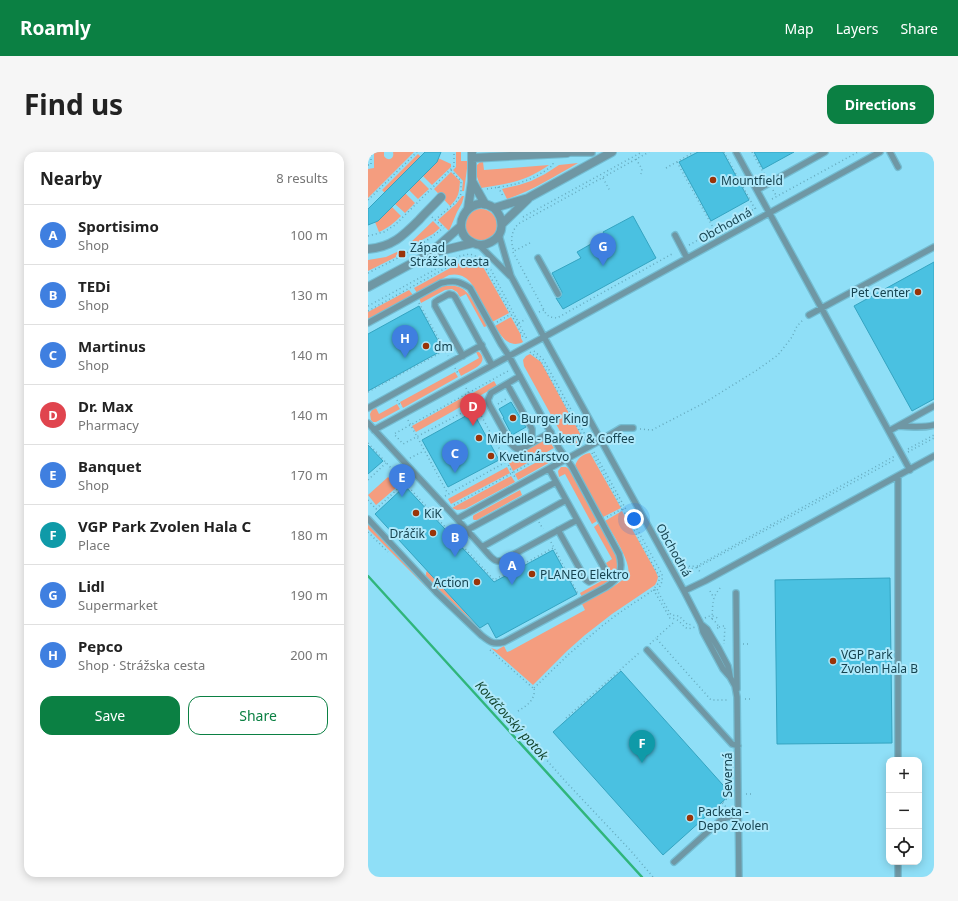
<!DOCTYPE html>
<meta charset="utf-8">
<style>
body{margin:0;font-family:"Noto Sans",sans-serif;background:#f6f6f6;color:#222}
.controls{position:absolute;right:12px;bottom:12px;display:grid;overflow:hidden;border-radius:8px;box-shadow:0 2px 10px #0003}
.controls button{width:36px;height:36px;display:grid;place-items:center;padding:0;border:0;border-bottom:1px solid #e0e0e0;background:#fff;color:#222;font:20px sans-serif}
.you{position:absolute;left:266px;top:367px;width:14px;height:14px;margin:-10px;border:3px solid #fff;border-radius:50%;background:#1a73e8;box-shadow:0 0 0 6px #1a73e833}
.badge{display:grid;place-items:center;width:26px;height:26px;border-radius:50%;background:#0b8043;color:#fff;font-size:13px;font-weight:700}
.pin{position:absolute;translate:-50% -33px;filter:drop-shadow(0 1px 2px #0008)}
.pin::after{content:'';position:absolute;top:21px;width:14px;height:12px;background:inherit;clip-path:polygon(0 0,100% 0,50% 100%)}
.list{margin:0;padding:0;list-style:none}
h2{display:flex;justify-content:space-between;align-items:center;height:52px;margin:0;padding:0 16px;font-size:17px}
h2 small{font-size:13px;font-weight:400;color:#767676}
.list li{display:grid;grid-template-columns:26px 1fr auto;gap:12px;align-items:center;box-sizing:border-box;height:60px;padding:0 16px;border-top:1px solid #e0e0e0}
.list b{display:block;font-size:15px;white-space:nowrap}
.list p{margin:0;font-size:13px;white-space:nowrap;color:#767676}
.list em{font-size:13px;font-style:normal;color:#767676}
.actions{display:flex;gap:8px;padding:12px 16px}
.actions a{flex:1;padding:9px 0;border:1px solid #0b8043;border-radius:12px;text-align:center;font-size:14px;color:#0b8043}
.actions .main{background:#0b8043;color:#fff}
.icon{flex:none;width:22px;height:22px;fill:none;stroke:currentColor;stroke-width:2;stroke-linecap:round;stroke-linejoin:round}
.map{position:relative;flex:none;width:566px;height:725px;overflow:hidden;border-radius:12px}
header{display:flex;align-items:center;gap:24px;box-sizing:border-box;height:56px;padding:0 20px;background:#0b8043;color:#fff}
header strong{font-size:19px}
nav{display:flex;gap:22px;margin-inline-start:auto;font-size:14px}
.intro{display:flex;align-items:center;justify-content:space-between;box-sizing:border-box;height:96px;padding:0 24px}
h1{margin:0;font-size:28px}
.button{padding:10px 18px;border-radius:12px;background:#0b8043;color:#fff;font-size:14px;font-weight:700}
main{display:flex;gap:24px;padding:0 24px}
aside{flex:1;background:#fff;border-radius:12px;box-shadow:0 2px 10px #0003}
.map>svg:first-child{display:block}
</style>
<header>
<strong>Roamly</strong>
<nav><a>Map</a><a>Layers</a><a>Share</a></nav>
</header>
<div class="intro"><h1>Find us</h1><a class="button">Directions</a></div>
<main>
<aside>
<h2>Nearby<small>8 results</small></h2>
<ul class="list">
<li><span class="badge" style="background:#3f7fe0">A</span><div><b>Sportisimo</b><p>Shop</p></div><em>100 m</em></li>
<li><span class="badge" style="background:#3f7fe0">B</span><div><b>TEDi</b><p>Shop</p></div><em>130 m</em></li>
<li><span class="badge" style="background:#3f7fe0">C</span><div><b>Martinus</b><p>Shop</p></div><em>140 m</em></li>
<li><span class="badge" style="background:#e0444e">D</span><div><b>Dr. Max</b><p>Pharmacy</p></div><em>140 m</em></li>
<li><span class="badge" style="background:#3f7fe0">E</span><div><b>Banquet</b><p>Shop</p></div><em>170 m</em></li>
<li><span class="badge" style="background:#0f9aa8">F</span><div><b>VGP Park Zvolen Hala C</b><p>Place</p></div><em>180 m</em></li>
<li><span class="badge" style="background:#3f7fe0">G</span><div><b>Lidl</b><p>Supermarket</p></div><em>190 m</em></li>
<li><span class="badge" style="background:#3f7fe0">H</span><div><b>Pepco</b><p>Shop · Strážska cesta</p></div><em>200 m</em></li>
</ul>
<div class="actions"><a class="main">Save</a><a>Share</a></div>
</aside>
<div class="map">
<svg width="566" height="725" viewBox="0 0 566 725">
<rect width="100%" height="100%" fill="#8fdff7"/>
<path fill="#f49d7f" d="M6 0H16V4C20 10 27 7 25 0H46L0 46V17L6 16Z
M88 0H93V9H100L96 39H94L95 29 85 18 88 15Z
M50 2 53 5 17 41 14 38Z
M70 6 83 12V15L64 33 55 24Z
M112 10H115L116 18 181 13C159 29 139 32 113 36L108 22 109 13Z
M210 11C187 24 164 39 139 47L134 37 151 33 163 29 177 22 191 13Z
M83 20 92 29C91 41 91 45 82 54L66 37Z
M51 27 61 37 50 47 41 38Z
M37 41 47 51 37 61 27 52Z
M94 44H96L94 51 89 60 81 79 70 68 88 52Z
M24 55 33 64C26 71 20 76 11 80L7 70 10 69Z
M97 73a16 16 0 1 1 32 0a16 16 0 1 1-32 0Z
M65 69 72 76 65 82 43 94 41 92Z
M31 99 32 101 28 103V105L0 119V108L18 105Z
M102 107 110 110 114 113 141 161 124 170C121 164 117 157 114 151 107 137 101 119 81 123L49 141 46 136 95 109Z
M75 134C80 134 86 133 91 135 104 140 112 162 119 174L116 175 98 142 92 145 89 140 84 137 77 138 53 151 51 146Z
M41 138 45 143 0 168V160Z
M143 165 153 183V186L155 190C141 197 133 184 127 174Z
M108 200H111C123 212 101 219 93 224L90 218 111 206Z
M162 202 173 210 215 287 208 292 202 293 198 290 156 214 155 208 158 204Z
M87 220 90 225 35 256 32 250Z
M126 229 129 234 106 247 103 242Z
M99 243 103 249 48 280 44 274Z
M29 252 32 257 8 270H5L3 268 2 262 4 258 8 256 11 262Z
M177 287 181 289 186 296 145 319 139 307 144 304 147 310 156 305 153 299Z
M187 300V304L184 309 150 328 147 322Z
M222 301 253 356 235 365 207 314C209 307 214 302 222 301Z
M139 315 142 321 83 352 80 347Z
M193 315H198L201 317 229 369 224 372 197 322 191 325 190 319Z
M143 324 147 330 97 357 89 358 84 356Z
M20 325 29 335 8 353 0 343Z
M152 338 154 343 109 368H106L105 367V364L106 363Z
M254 359 288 420 290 425 289 429 287 433 244 462 217 483 199 499 165 533 123 496 129 498 136 494 139 500 142 499 217 458 214 452C223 447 257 430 260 422 264 411 243 379 237 369Z
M231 371 249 406C254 428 230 437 214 445L212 441 237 427C243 422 241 417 238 411L244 407 226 375Z
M0 372 66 443 0 377Z
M59 419 111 476 67 435 58 425V421Z"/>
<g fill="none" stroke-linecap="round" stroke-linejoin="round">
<path stroke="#30b57b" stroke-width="2.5" d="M0 424 274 725"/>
</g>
<path fill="#4ac1e1" stroke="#34a4c1" d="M57 0H73L69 10 10 69 0 73V57Z
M330 0H355L381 48 343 69 311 10Z
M386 0H426L395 17Z
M265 64 288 106 195 157 188 146H192L193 144 194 140 184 121 213 106 209 100 237 84 235 80Z
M566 110V247L544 259 486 154Z
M51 154 75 198 0 239V182Z
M143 250 158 275 144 283 135 266H136L131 257Z
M105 260 131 308 80 335 54 288Z
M0 293 15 309 0 322Z
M37 334 126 430 185 398 209 442 128 486 120 471 112 476 110 474 7 362Z
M522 426 524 591 409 592 407 428Z
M253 519 363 642 295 703 185 580Z"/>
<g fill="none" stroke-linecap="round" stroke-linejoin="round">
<defs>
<path id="service" d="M199 0V1H224
M368 0 542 318
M522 0 530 15
M389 38 457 0
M131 83 143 124 176 185 512 0
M307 83 319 106
M111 93 142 124
M170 106 190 142
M441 163 566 95
M0 171 73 131C86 128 91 129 102 136L133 192 141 204 191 296 204 315 251 402C256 418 251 427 238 435L136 490C125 493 122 490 113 483L68 440 0 367
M95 204 67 154V150L70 148 81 142 85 143 87 145 124 213
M152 224 123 241 120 248 121 252 143 292 146 295 149 297 155 296 183 280
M139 232 164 277V286L161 292
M0 256 114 193
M0 271 89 367 122 404C127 409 130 411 137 407L209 368
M531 274C543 275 555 276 566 273
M6 278 176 185 316 439 337 429 566 304
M521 279 566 254
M181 317 236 416 237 420 236 422 223 429 221 430 218 428 190 378
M89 367 233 288 253 276H265
M99 378 188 330
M114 395 198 348
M316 439 333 472 335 480 355 517 362 525 367 534 369 545 371 725
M368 441 369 537
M333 472 339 477 351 497 360 514 362 524
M279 498 364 592 370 594
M530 608V324
M306 710 354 667 361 665H370
M530 710V725"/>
<path id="minor" d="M104 6 199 1
M104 29 117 52
M100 57 104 29V0
M0 97C24 95 35 84 51 68 58 60 66 53 73 45"/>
<path id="tertiary" d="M126 56C136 66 137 83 123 90 118 93 111 94 105 91 79 79 100 39 126 56L160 46 244 0
M134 72 160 47
M64 101 105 91
M0 135 61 102 93 74"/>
</defs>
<use href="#service" stroke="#74bdd2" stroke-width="8"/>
<use href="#minor" stroke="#74bdd2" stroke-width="10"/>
<use href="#tertiary" stroke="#74bdd2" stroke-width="10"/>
<path stroke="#66aabe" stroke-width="1.5" stroke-dasharray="1 3" stroke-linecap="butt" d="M356 0 387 57
M384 0 398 25
M268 7 274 17 273 22
M309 10 347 79
M0 13H3V0
M298 16 326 0
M83 18 93 29V40
M235 26 242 39
M130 35 135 44
M119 37C130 35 141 34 151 31 164 27 175 21 185 13V10
M405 38 409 45
M404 47 490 0
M0 48 49 0
M64 65 76 76
M155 65 274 0
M67 68 88 50 93 42H94
M0 84 16 80 27 73 86 14V0
M162 91 146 99C142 89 143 80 150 72L281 0
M321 93 388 56
M145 100 176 158
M121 114 159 187
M0 121C26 108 53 95 75 76
M51 151 80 204
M0 154 92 104 102 102 113 106
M0 159 94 107C103 104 111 107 117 115L149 173 151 171
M171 160 176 158 178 162 182 165 189 166 304 102
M129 170 143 162
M151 171 158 167
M149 173 156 187
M166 199 175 207 220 288
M162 200 173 209 217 289
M87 216 91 223
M98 236 148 327
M0 240 83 195
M29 248 33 255
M130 252 138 247
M107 254 35 292 26 282 140 219
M40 268 80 342
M272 277 284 278 336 251 389 218 410 203 424 185 429 174 436 167
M0 291 126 428 185 396
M540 297 566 283
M226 300 294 422C295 429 293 434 289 438L303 463 311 464 320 473 324 472
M540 300 566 286
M224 301 291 424C292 430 289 434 285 437L302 466C313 467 312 473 320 477L327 475
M42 306 56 299
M0 328 18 311
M77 344 138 310
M0 348 8 357 36 331
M86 353 184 299
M239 365 254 357
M171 370 175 377
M0 380 20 400
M183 390 210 442
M307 407C315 414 318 415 329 414L527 304
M309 411C316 416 322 418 330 415L528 307
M329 415 332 420
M342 439 346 446
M337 466C342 463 347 463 351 468
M344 467 346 468 351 475 347 478
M344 467C345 453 343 445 354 434
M305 471 288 486 343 548H361
M351 475 354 474H357L356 492
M282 492 288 486
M375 492H383
M122 498 165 536H166
M166 536 201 502 234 474 251 461 278 443 285 438H289
M377 547H383
M150 559C159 554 168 547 166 536
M198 566 271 501
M142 567 199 631 263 699 285 725
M378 642H384
M354 651 360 657
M352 653 363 643"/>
<use href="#service" stroke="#6f97a4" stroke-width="5.5"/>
<use href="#minor" stroke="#6f97a4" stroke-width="8"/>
<use href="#tertiary" stroke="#6f97a4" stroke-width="8"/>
</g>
<g fill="#9a3408" stroke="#afe9fb" stroke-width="1.5">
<circle cx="345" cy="28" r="4"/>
<rect x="30" y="98" width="8" height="8" rx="2"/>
<circle cx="550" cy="140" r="4"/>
<circle cx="58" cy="194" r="4"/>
<circle cx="145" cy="266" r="4"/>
<circle cx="111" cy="286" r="4"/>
<circle cx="123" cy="304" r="4"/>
<circle cx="48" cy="361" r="4"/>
<circle cx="65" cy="381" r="4"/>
<circle cx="164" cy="422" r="4"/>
<circle cx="109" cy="430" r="4"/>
<circle cx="465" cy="509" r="4"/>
<circle cx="322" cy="666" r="4"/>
</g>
<g text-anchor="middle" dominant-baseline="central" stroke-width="4" stroke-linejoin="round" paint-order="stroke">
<g font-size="12" fill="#164350" stroke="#afe9fb" text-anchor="start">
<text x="353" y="28">Mountfield</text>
<text x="42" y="95">Západ<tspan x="42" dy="14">Strážska cesta</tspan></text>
<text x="542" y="140" text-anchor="end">Pet Center</text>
<text x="66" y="194">dm</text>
<text x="153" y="266">Burger King</text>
<text x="119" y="286">Michelle - Bakery &amp; Coffee</text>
<text x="131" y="304">Kvetinárstvo</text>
<text x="56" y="361">KiK</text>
<text x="57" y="381" text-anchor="end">Dráčik</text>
<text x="172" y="422">PLANEO Elektro</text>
<text x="101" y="430" text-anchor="end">Action</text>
<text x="473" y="502">VGP Park<tspan x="473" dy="14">Zvolen Hala B</tspan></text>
<text x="330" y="659">Packeta -<tspan x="330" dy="14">Depo Zvolen</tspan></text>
</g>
<g font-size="12" fill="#164350" stroke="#afe9fb">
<text transform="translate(357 73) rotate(-29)">Obchodná</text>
<text transform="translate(306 398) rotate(61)">Obchodná</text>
<text transform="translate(359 623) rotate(-90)">Severná</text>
</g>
<g font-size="13" font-style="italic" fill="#13462e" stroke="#afe9fb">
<text transform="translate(144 568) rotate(48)">Kováčovský potok</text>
</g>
</g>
</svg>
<div class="controls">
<button>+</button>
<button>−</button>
<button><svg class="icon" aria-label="locate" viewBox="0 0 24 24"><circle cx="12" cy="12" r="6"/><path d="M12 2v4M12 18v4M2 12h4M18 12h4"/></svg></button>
</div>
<div class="you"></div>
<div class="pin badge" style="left:144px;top:433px;background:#3f7fe0">A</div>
<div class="pin badge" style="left:87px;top:405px;background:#3f7fe0">B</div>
<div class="pin badge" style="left:87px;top:321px;background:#3f7fe0">C</div>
<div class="pin badge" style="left:105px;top:274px;background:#e0444e">D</div>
<div class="pin badge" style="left:34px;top:345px;background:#3f7fe0">E</div>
<div class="pin badge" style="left:274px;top:611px;background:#0f9aa8">F</div>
<div class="pin badge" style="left:235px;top:114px;background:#3f7fe0">G</div>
<div class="pin badge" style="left:37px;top:206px;background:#3f7fe0">H</div>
</div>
</main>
